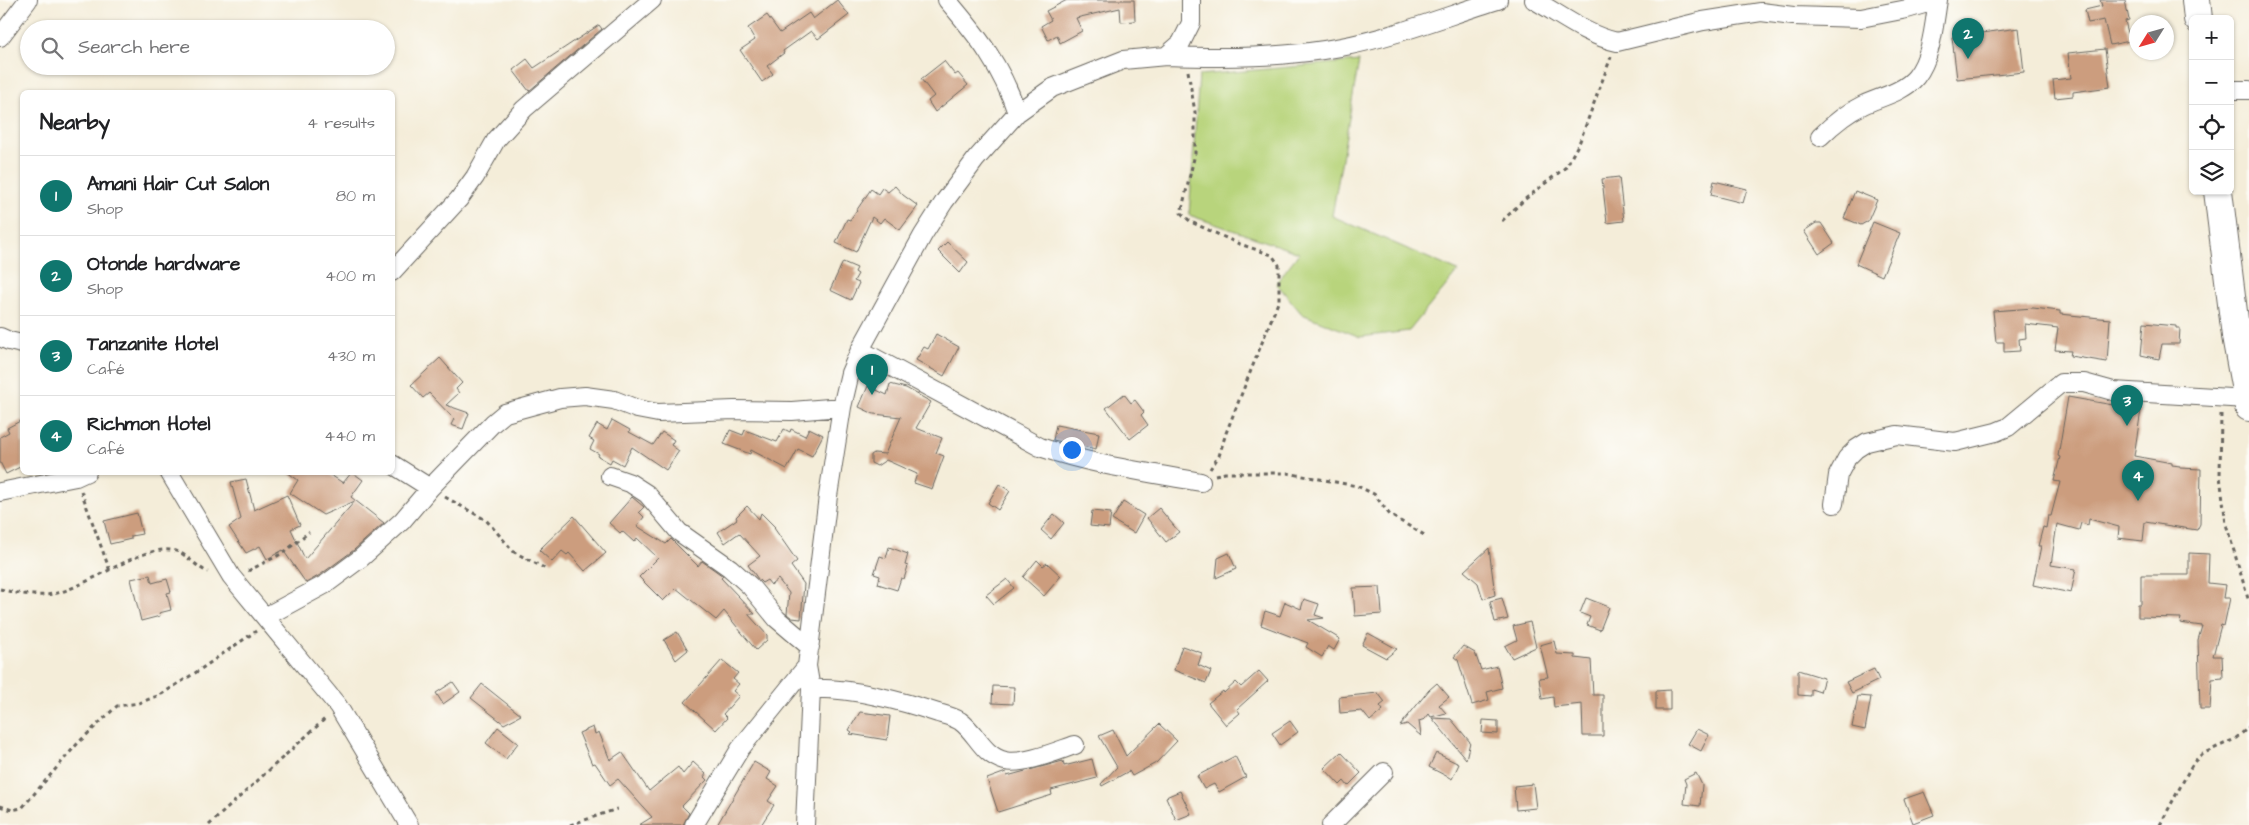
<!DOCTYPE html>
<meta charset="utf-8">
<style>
body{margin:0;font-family:"Architects Daughter",sans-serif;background:#f6f6f6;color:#202124}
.controls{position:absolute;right:15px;top:15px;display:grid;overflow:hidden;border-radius:8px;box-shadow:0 1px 4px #0004}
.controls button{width:45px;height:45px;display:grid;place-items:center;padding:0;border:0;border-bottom:1px solid #e0e0e0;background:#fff;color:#202124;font:25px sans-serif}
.compass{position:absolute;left:2129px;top:15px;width:45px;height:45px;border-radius:50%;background:#fff;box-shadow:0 1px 4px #0004;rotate:233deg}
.you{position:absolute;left:1071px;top:449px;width:18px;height:18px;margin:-12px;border:4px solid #fff;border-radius:50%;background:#1a73e8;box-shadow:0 0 0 8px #1a73e833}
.badge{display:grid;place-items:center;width:32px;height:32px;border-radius:50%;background:#0f766e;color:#fff;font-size:16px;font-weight:700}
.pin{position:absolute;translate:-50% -41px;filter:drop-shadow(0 1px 2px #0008)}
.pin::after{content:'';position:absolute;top:26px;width:18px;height:15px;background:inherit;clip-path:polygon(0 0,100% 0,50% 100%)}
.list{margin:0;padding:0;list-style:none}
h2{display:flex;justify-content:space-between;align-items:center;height:65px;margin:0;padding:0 20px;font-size:21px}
h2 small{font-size:16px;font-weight:400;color:#757577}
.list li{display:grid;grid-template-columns:32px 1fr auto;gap:15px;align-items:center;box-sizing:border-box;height:80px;padding:0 20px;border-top:1px solid #e0e0e0}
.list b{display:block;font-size:19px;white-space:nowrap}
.list p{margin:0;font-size:16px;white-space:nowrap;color:#757577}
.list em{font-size:16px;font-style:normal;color:#757577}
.icon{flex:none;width:28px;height:28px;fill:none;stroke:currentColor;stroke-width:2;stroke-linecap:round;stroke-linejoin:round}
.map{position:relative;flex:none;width:2249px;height:825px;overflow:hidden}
.search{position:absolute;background:#fff;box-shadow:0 1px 4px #0004;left:20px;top:20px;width:375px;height:55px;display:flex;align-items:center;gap:12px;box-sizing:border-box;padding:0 18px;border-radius:28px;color:#757577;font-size:19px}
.panel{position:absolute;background:#fff;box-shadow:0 1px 4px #0004;left:20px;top:90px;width:375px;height:385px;border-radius:8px}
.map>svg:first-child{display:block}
</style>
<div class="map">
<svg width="2249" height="825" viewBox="0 0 2249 825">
<rect width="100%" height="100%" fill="#fdfcf7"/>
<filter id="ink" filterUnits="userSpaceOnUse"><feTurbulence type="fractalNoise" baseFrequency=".02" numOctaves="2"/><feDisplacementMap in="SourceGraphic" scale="10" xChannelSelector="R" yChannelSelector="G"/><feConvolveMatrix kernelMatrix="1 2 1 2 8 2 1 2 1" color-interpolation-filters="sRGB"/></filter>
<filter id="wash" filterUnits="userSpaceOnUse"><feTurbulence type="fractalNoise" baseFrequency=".0096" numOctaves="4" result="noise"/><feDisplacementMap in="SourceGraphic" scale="20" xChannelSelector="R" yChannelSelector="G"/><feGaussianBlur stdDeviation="1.12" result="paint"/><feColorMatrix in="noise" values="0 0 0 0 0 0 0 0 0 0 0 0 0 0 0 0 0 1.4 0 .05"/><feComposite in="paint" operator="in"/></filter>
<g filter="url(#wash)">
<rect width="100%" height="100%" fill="#f4edd9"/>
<path fill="#b8d47b" stroke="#6a784c" d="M1359 61 1332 216 1458 271 1409 331 1360 337 1302 314 1276 283 1299 253 1189 215 1199 75Z"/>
<g id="blocks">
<path fill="#cc9d7e" d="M837 0 849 15 818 39 811 31 783 51 784 53 767 66 773 74 762 82 740 50 755 40 748 28 767 15 780 33 809 13 813 19Z
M1067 0H1134L1135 21 1121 22 1120 8 1076 18 1082 31 1060 43 1057 35 1048 40 1041 26 1051 20 1046 11Z
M2100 0H2125L2129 20 2125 21 2130 41 2110 45 2104 20 2088 23 2085 10 2102 6Z
M599 25 602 29 529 91 513 70 527 59 534 68Z
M2019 28 2024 72 1957 79 1952 37Z
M2105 49 2110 87 2073 92V96L2055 98 2053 80 2071 78 2068 53Z
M944 61 955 75 958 73 968 85 935 112 928 101 934 96 921 79Z
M1619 177 1624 221 1607 223 1602 179Z
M1714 181 1747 189 1743 203 1711 195Z
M895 186 903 195 918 206 900 230 884 218 880 223 872 217 856 252 836 243 847 219 850 220 871 189 878 194 882 188 888 192Z
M1855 191 1877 200 1868 221 1861 225 1844 218Z
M1873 222 1900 233 1882 276 1856 264Z
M1816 223H1821L1834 243 1819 254 1804 231Z
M947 242 968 262 960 273 938 251Z
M843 262 857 268 855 272 858 274 854 281 859 283 851 300 830 290Z
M2033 308 2060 311V314L2110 319 2107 362 2070 356 2071 351 2055 350 2058 328 2025 324 2026 338 2019 339 2020 351 2004 352V342H1996L1993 311Z
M2144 323 2176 326V328H2180L2179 344H2162L2159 359 2141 355Z
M936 334 959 347 944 376 916 360 924 347 928 349Z
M440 358 462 383 456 389 459 393 446 405 469 413 463 429 451 425 454 419 429 393 423 398 411 385Z
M890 384 906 388 931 402 916 428 942 438 936 453 944 456 932 489 914 483 917 474 886 460 877 466 871 463V455L874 453 885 454 901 417 874 414 859 407 868 386 887 395Z
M1124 394 1131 403 1135 400 1144 412 1141 415 1148 425 1130 439 1106 408Z
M2068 397 2141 410 2134 456 2172 463V465L2180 466V468L2201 469 2200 524 2197 530 2145 522 2143 541 2118 538 2119 527 2089 519 2088 525 2081 523 2079 530 2057 524 2051 565 2076 569 2071 593 2033 585 2041 546H2038L2043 527 2046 528 2048 516H2051L2060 482 2054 481 2060 457 2058 456Z
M22 420V466L6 474 0 462V437L9 432 7 428Z
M612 420 630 430 629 432 653 445 662 432 674 440 671 445 679 451 666 470 632 447 623 465 612 459 610 463 598 456 599 454 590 449 594 441 589 438 597 424 607 430Z
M1056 425 1099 433 1096 449 1053 440Z
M809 428 823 435 812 456 798 449 787 469 751 450 750 454 724 444 730 430 743 435 745 430 777 442 784 429 790 432 791 429 805 436Z
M287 472H326L343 483 352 472 363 480 351 497 384 523 354 550 320 575 306 583 283 550 267 559 260 546 246 553 229 527 241 519 231 482 246 479 254 510 287 495 300 525 291 529 305 559 355 501 323 515 290 493 298 480Z
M999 484 1010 491 998 510 988 503Z
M632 497 644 507 639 512 644 517 637 526 666 544 671 539 698 566 702 561 723 576 721 578 755 614H748L767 635V640L756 650 724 611 716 620 676 588 663 601 639 577 658 558 637 538 634 542 622 531 620 533 609 523Z
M1123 502 1144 515 1134 533 1112 520Z
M747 506 759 519 761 513 775 527 774 528 797 561 791 566 804 584 801 619 792 618 787 614 789 593 778 579 771 585 767 580 762 583 758 579 748 565 760 556 739 533 725 543 718 532 737 519 736 517Z
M1159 508 1179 532 1166 542 1147 518Z
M1092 511 1111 513 1109 528 1090 526Z
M137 513 142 534 131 536V539L110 544 104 521Z
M1054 514 1064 523 1051 539 1041 530Z
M574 516 606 553 585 571 569 553 567 555 562 551 552 562 539 550Z
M889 547 908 554 905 565 908 566 904 579 901 578 897 590 878 584 880 576 874 574 880 556 886 558Z
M1489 548 1495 595 1483 599 1478 583 1464 571Z
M1229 553 1236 569 1216 578 1218 558Z
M2189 553 2209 554 2208 583 2226 585 2224 598H2230L2224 626 2221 625 2213 656H2222L2223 678 2212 679 2210 709H2200L2198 640 2202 626 2180 623 2181 618 2138 617V604H2141V575H2189Z
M1037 560 1043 566 1047 563 1061 576 1044 596 1023 577Z
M150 575 152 583 167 579 171 592 167 593 171 610 159 613 160 616 141 621 131 579Z
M1007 579 1014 588 994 604 986 595Z
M1380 587 1382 614 1355 616 1353 588Z
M1502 598 1508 619 1495 622 1490 601Z
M1586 598 1609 607 1600 630 1587 625 1590 617 1580 613Z
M1304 599 1319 604 1315 615 1324 618 1308 620 1340 639 1334 650 1328 646 1322 657 1306 647 1308 643 1261 625 1265 611 1280 616 1285 602 1301 609Z
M1530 622 1536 647 1512 658 1505 646 1517 640 1513 626Z
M677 632 688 650 676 660 664 640Z
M1368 633 1397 649 1386 658 1362 645Z
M1554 641 1557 654 1575 655V658L1591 660 1593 695H1603V736H1583L1582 704 1554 707 1553 697 1542 699 1539 678 1548 677 1540 645Z
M1182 646 1202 653 1198 665 1211 671 1206 683 1174 670Z
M1463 646 1475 653 1481 670 1497 666 1502 688 1487 692 1489 700 1472 705 1458 660 1454 657Z
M722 660 738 673 733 679 739 684 733 691 739 696 723 714 727 718 716 730 685 702Z
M1874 669 1879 680 1852 693 1846 682Z
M1798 670 1824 678 1820 692 1811 689V696L1798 695Z
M1259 671 1268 681 1237 709 1240 713 1226 725 1208 703 1223 691 1224 693 1236 682 1241 687Z
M453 682 460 692 443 704 436 693Z
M1437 683 1449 697 1439 705 1446 713 1431 717 1429 714 1425 719 1419 721 1421 736 1407 724 1400 726 1429 690Z
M482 684 502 700 521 715 504 724 471 698Z
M993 686 1014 687 1013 704 992 703Z
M1670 690V710H1656V691Z
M1378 693 1385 702 1380 706 1383 710 1370 721 1362 711 1340 713 1339 697Z
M1858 696 1871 697 1865 730 1852 727Z
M860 712 890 716 887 740 850 734 852 732 849 730Z
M1432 718 1451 719 1470 742 1466 759Z
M1483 720 1498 721V734L1482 733Z
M1290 721 1298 732 1280 745 1272 733Z
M1159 724 1177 741 1156 763 1132 776 1129 771 1102 786 1101 784 1117 767 1099 736 1113 730 1126 756Z
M498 727 518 743 506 759 486 743Z
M593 727 595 734 599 732 610 760 622 752 649 791 678 767 683 774 693 762 706 774 704 777 707 780 682 806 689 813 683 825H639L652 817 618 779 610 785 595 763 592 764 579 733Z
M1697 729 1709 735 1701 751 1688 744Z
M1341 752 1361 773 1348 786 1344 781 1340 785 1324 768Z
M1436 753 1459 764 1452 779 1429 767Z
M1235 756 1246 777 1219 792 1214 784 1204 789 1197 776Z
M1092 759 1097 778 1051 790 1052 795 998 812 987 779 1006 772 1007 776 1063 761 1064 766Z
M754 762 771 772 767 779 778 786 768 801 774 805 761 825H717Z
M1696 773 1702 785 1700 806 1684 804 1686 784 1684 779Z
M1533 784 1536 808 1516 810 1514 786Z
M1180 791 1191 814 1176 820 1166 797Z
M1924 792 1934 815 1913 823 1904 799Z"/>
</g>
</g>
<g filter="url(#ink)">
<use href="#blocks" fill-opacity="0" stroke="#68655e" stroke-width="1"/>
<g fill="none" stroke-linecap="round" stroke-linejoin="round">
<defs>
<path id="minor" d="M947 0C978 36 1002 67 1017 113
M1534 0C1561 15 1586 35 1617 42L1703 21 1761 12 1793 16 1861 18 1907 9 1938 0
M0 37 28 0
M1166 56C1223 58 1284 58 1341 47 1394 37 1446 16 1498 0
M2230 90H2249
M1820 137C1833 124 1846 113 1863 105 1880 97 1904 92 1916 77 1932 57 1934 24 1938 0
M392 272 459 199 475 177 496 140 524 109 652 0
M0 337 9 341 22 344
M860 350 1040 447C1092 465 1147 472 1201 482
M392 464 430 488
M169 472 231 576 338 706 409 825
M610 476 630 483 647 494 679 532 730 568 750 586 777 619 810 647
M0 492 76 477 87 472
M1834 504 1838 475 1847 458 1856 449 1867 442 1897 435 1955 442 1996 432 2008 427 2061 383H2084L2113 391 2247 399
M265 617 326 584 361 558 402 521 430 488 493 423 505 413 560 398 585 396 614 400 637 409 658 413 734 410 792 411 842 407
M811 689C849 687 902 701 938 713 945 715 954 717 960 721 977 733 982 755 1005 761 1024 765 1057 751 1075 745
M694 825 740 749 807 666
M805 825 811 689 807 666 828 496 842 407 850 373 860 350 923 235 944 202 976 159 1017 113 1052 88 1123 60 1166 56 1181 43 1191 23V0
M1331 825 1384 772"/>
<path id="trunk" d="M2196 0 2198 19
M2218 191 2236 336 2249 407"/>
</defs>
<use href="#minor" stroke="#68655e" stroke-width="20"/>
<use href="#trunk" stroke="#68655e" stroke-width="30"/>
<path stroke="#68655e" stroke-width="3" stroke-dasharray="4 4" stroke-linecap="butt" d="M1188 71 1195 112V154L1181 213 1191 222 1237 243 1272 255 1279 265V300L1226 433 1219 456 1210 469
M1502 221 1524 200 1566 167 1580 141 1611 57
M2221 414 2220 476 2226 524 2249 602
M1215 475 1225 473H1287L1357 486 1374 494 1390 515 1426 536
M81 491 110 571
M445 497 486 520 514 552 546 569
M248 571 283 553 309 532
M0 589C15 593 30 596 46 595 85 592 142 541 176 551 188 555 197 568 208 572
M0 806 12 810 22 808 78 743 117 706 139 703 160 695 195 673 256 631
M209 825 327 717
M570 825 617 809
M2160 825 2193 763 2202 754 2235 739 2249 727"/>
<use href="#minor" stroke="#fff" stroke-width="18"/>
<use href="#trunk" stroke="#fff" stroke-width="28"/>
</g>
</g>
</svg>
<div class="controls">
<button>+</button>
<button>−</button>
<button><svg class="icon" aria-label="locate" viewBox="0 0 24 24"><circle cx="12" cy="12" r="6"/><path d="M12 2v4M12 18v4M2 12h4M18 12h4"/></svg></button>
<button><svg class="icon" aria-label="layers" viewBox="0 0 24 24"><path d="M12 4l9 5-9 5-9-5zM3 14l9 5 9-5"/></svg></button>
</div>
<svg class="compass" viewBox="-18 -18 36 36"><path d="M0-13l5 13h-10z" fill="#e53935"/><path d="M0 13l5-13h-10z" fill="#757577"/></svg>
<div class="you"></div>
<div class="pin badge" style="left:872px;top:395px">1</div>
<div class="pin badge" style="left:1968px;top:59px">2</div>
<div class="pin badge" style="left:2127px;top:426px">3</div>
<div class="pin badge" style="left:2138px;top:501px">4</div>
<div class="search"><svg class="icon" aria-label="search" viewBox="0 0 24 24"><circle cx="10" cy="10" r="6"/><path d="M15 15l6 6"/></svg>Search here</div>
<section class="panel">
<h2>Nearby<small>4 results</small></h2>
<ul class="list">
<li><span class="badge">1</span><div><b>Amani Hair Cut Salon</b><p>Shop</p></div><em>80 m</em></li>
<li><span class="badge">2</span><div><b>Otonde hardware</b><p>Shop</p></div><em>400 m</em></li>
<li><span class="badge">3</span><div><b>Tanzanite Hotel</b><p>Café</p></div><em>430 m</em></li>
<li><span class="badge">4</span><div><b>Richmon Hotel</b><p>Café</p></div><em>440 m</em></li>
</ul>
</section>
</div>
